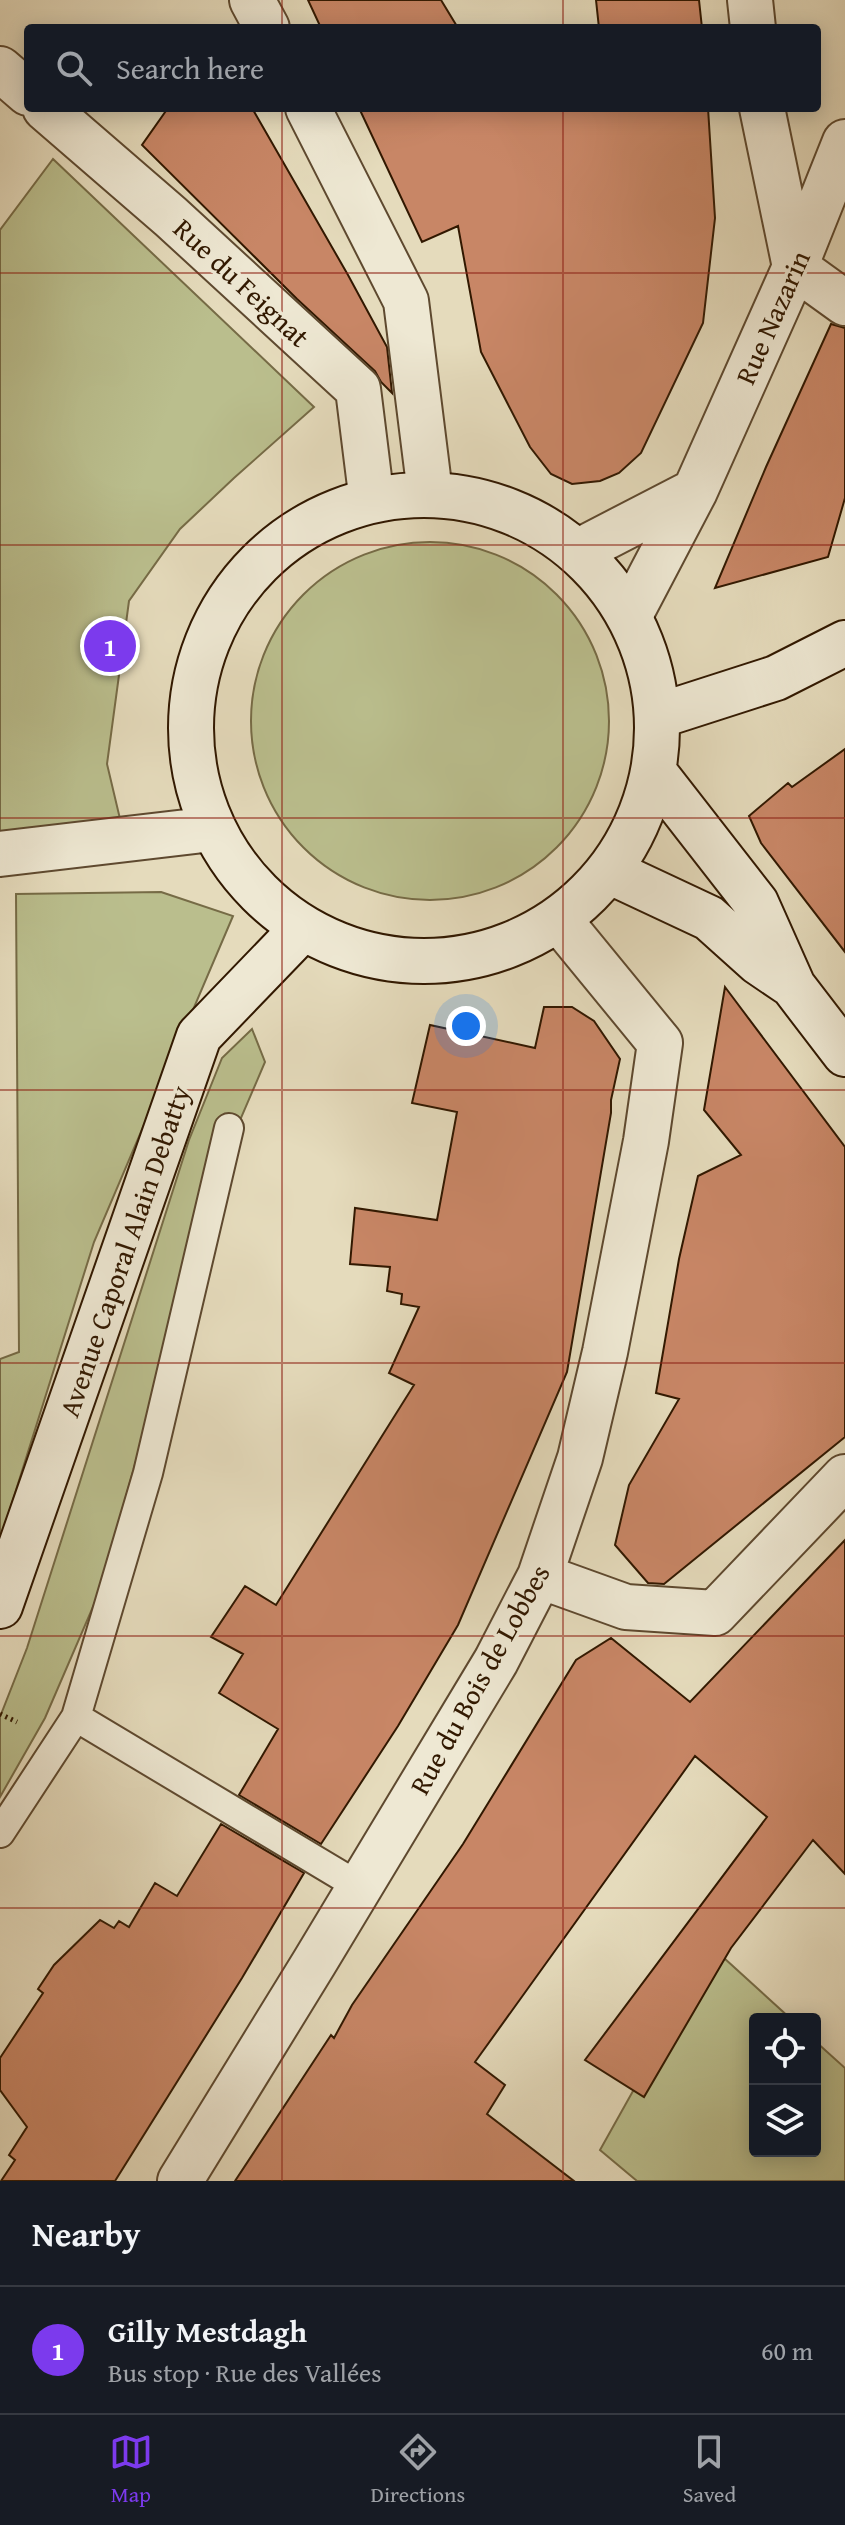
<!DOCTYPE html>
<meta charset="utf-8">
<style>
body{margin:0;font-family:"Gentium Book Plus",serif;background:#242831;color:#f1f3f6}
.controls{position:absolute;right:24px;bottom:24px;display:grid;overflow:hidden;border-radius:8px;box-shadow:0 4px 20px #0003}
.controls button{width:72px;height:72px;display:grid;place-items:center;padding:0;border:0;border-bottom:2px solid #363941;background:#171b24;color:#f1f3f6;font:40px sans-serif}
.you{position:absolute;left:466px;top:1026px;width:28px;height:28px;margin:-20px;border:6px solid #fff;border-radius:50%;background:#1a73e8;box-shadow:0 0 0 12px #1a73e833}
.badge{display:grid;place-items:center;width:52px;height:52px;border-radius:50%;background:#7c3aed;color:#fff;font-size:26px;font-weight:700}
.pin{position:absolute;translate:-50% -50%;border:4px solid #fff;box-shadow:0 2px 8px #0006}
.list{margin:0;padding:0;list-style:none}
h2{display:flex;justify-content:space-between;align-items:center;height:104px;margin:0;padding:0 32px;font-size:34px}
h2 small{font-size:26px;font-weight:400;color:#9ea1a6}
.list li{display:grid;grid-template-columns:52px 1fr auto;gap:24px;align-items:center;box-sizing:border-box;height:128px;padding:0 32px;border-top:2px solid #363941}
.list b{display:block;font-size:30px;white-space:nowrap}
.list p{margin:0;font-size:26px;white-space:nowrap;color:#9ea1a6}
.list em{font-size:26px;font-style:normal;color:#9ea1a6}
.icon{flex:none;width:44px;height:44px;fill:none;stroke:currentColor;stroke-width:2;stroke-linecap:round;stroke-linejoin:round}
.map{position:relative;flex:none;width:845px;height:2181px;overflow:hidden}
.search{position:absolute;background:#171b24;box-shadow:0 4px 20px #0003;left:24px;right:24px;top:24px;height:88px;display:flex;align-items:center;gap:20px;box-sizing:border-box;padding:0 28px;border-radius:8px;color:#9ea1a6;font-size:30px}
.sheet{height:232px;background:#171b24}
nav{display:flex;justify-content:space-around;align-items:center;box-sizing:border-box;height:112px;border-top:2px solid #363941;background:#171b24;font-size:22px;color:#9ea1a6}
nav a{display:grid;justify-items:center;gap:4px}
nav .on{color:#7c3aed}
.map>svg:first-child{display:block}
</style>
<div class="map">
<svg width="845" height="2181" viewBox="0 0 845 2181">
<rect width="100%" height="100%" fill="#e5dbbc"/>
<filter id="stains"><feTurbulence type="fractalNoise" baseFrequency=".0025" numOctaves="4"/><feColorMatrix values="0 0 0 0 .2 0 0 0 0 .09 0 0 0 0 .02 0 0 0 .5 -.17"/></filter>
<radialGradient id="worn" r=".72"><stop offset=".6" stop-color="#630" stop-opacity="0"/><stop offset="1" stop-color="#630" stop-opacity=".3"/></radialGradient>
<path fill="#babe8d" stroke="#766b46" stroke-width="2" d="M53 159 314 407 234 478 180 529 129 601 107 764 121 823 0 835V230Z
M251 721a179 179 0 1 1 358 0a179 179 0 1 1-358 0Z
M161 892 233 916 94 1242 0 1541V1359L19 1352 16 894Z
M252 1029 265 1062 241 1118 229 1128 99 1593 45 1718 0 1797V1717L27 1648 189 1140 222 1058Z
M713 1948 791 2019H755V2151H815V2041L845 2068V2181H637L600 2150Z"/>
<path fill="#c88666" stroke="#311800" stroke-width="2" d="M308 0H441L458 28H321Z
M596 0H699L702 28H599Z
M168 108H252L348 275 387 347 392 393 381 382 375 371 297 299 142 145Z
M359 108H708L715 218 703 323 641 453 619 473 600 481 572 484 551 474 530 447 481 352 458 226 422 242Z
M831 324 845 328V498L828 557 715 588 766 467Z
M845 749V952L761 843 749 816 788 783 792 787Z
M725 987 845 1147V1437L664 1584 648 1583 615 1545 629 1485 679 1399 656 1393 679 1259 698 1176 741 1155 704 1110Z
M544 1007H572L594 1021 620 1059 611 1100V1113L567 1372 458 1625 398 1726 321 1844 239 1795 278 1729 219 1693 243 1654 211 1637 245 1586 276 1605 414 1385 389 1373 419 1307 401 1304 402 1294 387 1291 390 1267 350 1264 355 1208 437 1220 457 1112 412 1103 430 1025 535 1048Z
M845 1540V1874L813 1840 731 1948 644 2097 585 2060 767 1817 695 1756 475 2062 505 2085 487 2114 574 2181H235L331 2035 334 2038 352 2005 463 1844 576 1660 611 1638 690 1702Z
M221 1824 304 1873 242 1978 115 2181H1L15 2160 9 2155 27 2127 0 2090V2058L43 1993 38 1989 54 1965 100 1920 114 1928 119 1921 129 1927 155 1883 177 1896Z"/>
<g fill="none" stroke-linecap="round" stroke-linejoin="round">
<defs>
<path id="service" d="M229 1128 148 1473 76 1717 360 1887
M0 1833 76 1717"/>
<path id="minor" d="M252 0 267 28
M750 0 753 28
M0 69 28 93
M45 108 171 217 358 389 371 494
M308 108 406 301 430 493
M762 108 795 267
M795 267 845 303
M579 551 695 491
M630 615 695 491 795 267 845 142
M0 854 212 829
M540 1576 626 1607 715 1613 845 1477
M180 2181 314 1963 496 1661 540 1576 580 1458 605 1352 646 1141 660 1043 560 921"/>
<path id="secondary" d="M191 728a233 233 0 1 1 466 0a233 233 0 1 1-466 0Z
M658 716 776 678 845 643
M654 772 756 903 793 986 845 1054
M613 873 709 918 758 962 789 983
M0 1606 199 1036 302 929"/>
</defs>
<use href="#service" stroke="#5e492f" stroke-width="32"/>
<use href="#minor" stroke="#5e492f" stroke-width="48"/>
<use href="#secondary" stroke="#311800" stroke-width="48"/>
<path stroke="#311800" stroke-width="5" stroke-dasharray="2 4" stroke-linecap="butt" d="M0 1714 17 1722"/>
<use href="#service" stroke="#eee8d3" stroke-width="28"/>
<use href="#minor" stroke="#eee8d3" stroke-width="44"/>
<use href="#secondary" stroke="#eee8d3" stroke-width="44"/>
</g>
<path fill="none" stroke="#8f2418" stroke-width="2" stroke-opacity="0.55" d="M282 0V28M563 0V28M282 108V2181M563 108V2181M0 273H845M0 545H845M0 818H845M0 1090H845M0 1363H845M0 1636H845M0 1908H845"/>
<g text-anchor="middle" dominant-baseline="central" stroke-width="7" stroke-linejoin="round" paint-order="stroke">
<g font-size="28" fill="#311800" stroke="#eee8d3">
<text transform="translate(242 282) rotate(43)">Rue du Feignat</text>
<text transform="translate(772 317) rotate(-66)">Rue Nazarin</text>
<text transform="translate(124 1251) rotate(-71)">Avenue Caporal Alain Debatty</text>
<text transform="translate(479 1679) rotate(-61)">Rue du Bois de Lobbes</text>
</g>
</g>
<rect width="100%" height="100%" filter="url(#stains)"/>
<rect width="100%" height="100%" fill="url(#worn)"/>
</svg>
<div class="controls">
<button><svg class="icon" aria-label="locate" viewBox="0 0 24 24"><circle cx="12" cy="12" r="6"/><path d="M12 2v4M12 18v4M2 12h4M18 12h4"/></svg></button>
<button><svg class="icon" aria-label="layers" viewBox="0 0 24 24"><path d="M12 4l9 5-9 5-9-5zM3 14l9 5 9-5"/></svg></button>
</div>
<div class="you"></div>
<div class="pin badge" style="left:110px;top:646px">1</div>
<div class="search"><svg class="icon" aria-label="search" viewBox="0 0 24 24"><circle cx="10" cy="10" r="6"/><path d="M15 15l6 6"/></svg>Search here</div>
</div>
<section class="sheet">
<h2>Nearby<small></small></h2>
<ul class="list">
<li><span class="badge">1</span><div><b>Gilly Mestdagh</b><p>Bus stop · Rue des Vallées</p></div><em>60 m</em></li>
</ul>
</section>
<nav>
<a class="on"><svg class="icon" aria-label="map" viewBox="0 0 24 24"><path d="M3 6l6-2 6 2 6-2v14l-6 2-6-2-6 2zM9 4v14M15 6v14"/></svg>Map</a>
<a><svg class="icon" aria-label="directions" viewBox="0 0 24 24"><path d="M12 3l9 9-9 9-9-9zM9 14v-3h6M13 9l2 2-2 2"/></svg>Directions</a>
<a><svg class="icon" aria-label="saved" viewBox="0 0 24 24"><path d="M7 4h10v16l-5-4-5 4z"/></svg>Saved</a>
</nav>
